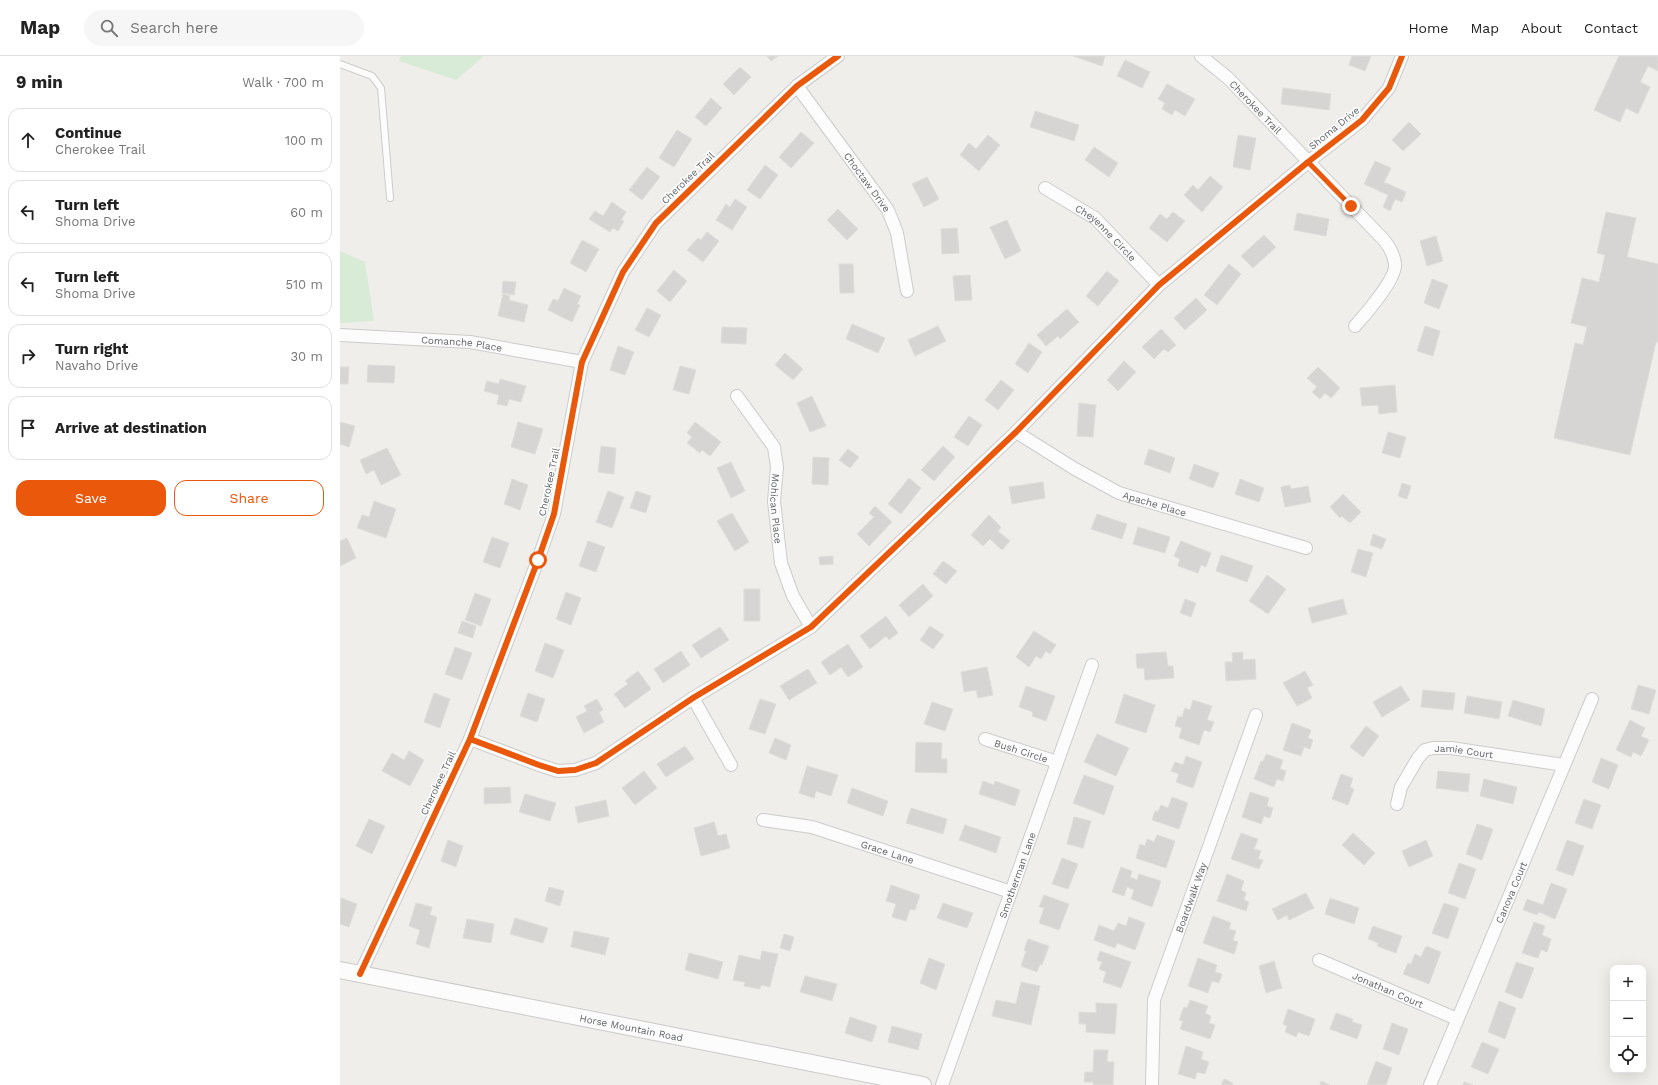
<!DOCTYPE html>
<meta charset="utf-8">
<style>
body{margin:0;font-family:"Work Sans",sans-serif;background:#f6f6f6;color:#222}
.controls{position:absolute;right:12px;bottom:12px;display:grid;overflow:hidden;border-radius:8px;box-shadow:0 4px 16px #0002}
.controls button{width:36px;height:36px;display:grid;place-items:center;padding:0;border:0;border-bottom:1px solid #e0e0e0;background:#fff;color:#222;font:20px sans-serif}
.stop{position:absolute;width:12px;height:12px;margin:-9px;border:3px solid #ea580c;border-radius:50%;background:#fff}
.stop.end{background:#ea580c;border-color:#fff;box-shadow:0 1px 4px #0008}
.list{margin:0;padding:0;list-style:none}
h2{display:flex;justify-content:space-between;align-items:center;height:52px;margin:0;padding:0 16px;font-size:17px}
h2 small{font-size:13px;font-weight:400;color:#767676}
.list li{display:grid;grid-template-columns:26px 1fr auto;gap:12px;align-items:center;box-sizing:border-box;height:64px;margin:0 8px 8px;padding:0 8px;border:1px solid #e0e0e0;border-radius:12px}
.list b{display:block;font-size:15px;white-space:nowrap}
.list p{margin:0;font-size:13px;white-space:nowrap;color:#767676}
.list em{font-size:13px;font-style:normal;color:#767676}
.actions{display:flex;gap:8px;padding:12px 16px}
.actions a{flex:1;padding:9px 0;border:1px solid #ea580c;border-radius:12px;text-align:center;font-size:14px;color:#ea580c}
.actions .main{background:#ea580c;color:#fff}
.icon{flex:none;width:22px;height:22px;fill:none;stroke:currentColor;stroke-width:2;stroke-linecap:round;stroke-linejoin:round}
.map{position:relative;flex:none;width:1318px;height:1029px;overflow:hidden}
header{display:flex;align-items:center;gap:24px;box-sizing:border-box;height:56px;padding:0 20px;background:#fff;border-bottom:1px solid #e0e0e0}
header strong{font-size:19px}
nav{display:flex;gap:22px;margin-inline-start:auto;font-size:14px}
.search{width:280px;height:36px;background:#f6f6f6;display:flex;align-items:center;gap:10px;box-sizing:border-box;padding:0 14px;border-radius:22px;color:#767676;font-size:15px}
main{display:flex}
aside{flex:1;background:#fff}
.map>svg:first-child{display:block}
</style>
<header>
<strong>Map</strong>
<div class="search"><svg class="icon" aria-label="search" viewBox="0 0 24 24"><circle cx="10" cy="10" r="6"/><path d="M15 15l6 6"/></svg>Search here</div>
<nav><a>Home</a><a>Map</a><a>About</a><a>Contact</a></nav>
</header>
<main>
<aside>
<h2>9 min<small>Walk · 700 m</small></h2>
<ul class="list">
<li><svg class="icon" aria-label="ahead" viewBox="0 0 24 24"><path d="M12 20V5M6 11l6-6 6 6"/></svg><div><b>Continue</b><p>Cherokee Trail</p></div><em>100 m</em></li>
<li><svg class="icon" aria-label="left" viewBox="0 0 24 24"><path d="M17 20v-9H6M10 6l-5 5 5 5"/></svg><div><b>Turn left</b><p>Shoma Drive</p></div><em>60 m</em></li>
<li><svg class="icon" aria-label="left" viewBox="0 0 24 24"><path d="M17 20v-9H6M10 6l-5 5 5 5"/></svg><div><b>Turn left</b><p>Shoma Drive</p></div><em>510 m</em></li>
<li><svg class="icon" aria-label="right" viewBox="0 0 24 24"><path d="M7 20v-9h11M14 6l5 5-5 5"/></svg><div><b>Turn right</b><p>Navaho Drive</p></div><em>30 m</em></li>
<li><svg class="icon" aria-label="arrive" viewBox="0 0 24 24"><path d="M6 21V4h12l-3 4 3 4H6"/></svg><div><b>Arrive at destination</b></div></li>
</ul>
<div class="actions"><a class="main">Save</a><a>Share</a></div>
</aside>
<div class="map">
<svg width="1318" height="1029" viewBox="0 0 1318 1029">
<rect width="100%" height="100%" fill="#efeeea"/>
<path fill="#d8ebd6" d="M61 0H144L116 24 59 5Z
M0 195 25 206 34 265 0 267Z"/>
<path fill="#d6d5d3" stroke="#deddd9" d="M427 0H438L431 5Z
M733 0H765L762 10Z
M1012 0H1031L1025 15 1009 9Z
M1279 0H1318V15L1308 10 1300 26 1310 31 1298 58 1286 52 1280 66 1254 54Z
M785 4 810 16 802 32 777 20Z
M400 11 411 21 394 39 383 28Z
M827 28 855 43 845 60 835 54 832 59 822 53 825 47 818 43Z
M943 32 991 38 989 54 941 48Z
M371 42 382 52 366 70 355 61Z
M695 55 739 69 734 85 690 71Z
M1069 66 1081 78 1063 95 1052 84Z
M337 74 352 83 334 111 319 102Z
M461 76 474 87 451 112 439 101Z
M648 79 660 89 639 115 620 99 629 87 636 93Z
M898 79 916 82 910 114 893 111Z
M754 91 778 107 769 121 745 104Z
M1035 105 1051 112 1044 126 1066 136 1062 146 1055 143 1050 155 1043 151 1048 139 1024 128Z
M425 109 438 119 420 143 407 134Z
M307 111 320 121 302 144 289 134Z
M870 120 883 131 862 156 844 139 853 129 858 134Z
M587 121 599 143 584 151 572 128Z
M395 143 407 151 392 174 376 164 386 148 390 151Z
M272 146 286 156 281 164 284 165 278 175 273 172 270 176 249 163 255 155 263 160Z
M498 153 518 173 507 184 487 164Z
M833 156 845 165 827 186 809 172 820 158 827 163Z
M1266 156 1296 162 1287 201 1318 208V286H1316L1290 399 1214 382 1235 287 1243 289 1247 271 1231 267 1242 222 1259 226 1265 199 1257 197Z
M957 157 989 163 986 180 954 174Z
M667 164 681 195 665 203 650 171Z
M617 172 619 197 602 198 601 173Z
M367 176 379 185 363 206 347 194 358 182 361 184Z
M924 179 936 191 913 212 901 200Z
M1096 180 1103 205 1087 210 1080 185Z
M242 184 259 193 246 216 230 207Z
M499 208H513L514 237H500Z
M889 208 901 218 877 249 864 239Z
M334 214 347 225 330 246 317 235Z
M767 215 779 225 758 250 746 240Z
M630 219 632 244 615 245 613 220Z
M1092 223 1108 229 1099 253 1084 247Z
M163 225 176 226 174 239 162 237Z
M224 232 241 240 237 248 240 249 232 266 208 254 213 243 218 245Z
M163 238 170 240 169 244 188 249 184 266 158 260Z
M856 242 867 254 845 274 834 262Z
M307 252 321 259 309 281 295 274Z
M727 253 739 266 720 283 718 280 706 290 697 279Z
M512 268 545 282 538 297 506 283Z
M598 270 606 285 575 300 568 284Z
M1085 270 1100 275 1093 300 1077 295Z
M382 271 407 272 406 288 381 287Z
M821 273 836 289 828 296 824 293 814 303 802 291Z
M689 287 702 296 688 317 675 308Z
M278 290 294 296 285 319 270 314Z
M445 297 463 313 453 324 435 309Z
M784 305 796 316 778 335 767 324Z
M28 309 55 310 54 327 27 326Z
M340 310 356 314 349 338 333 334Z
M0 311H9L8 328H0Z
M978 311 1000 332 991 342 985 337 980 343 972 336 977 331 967 322Z
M160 323 186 330 181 346 169 343 167 350 157 348 159 339 144 335 147 325 159 328Z
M661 324 674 334 658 354 645 344Z
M1055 329 1057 356 1039 358 1038 349 1022 350 1020 332Z
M472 340 486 370 470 376 457 347Z
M739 347 756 349 753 381 737 380Z
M629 360 642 369 628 390 614 381Z
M0 366 15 370 9 391 0 388Z
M178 366 203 373 195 398 171 391Z
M355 366 381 386 370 400 362 394 360 397 347 387 352 381 347 377Z
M1048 376 1066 381 1060 402 1042 397Z
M261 390 276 392 274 418 258 416Z
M603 390 615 401 594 425 581 414Z
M47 392 61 419 41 429 34 414 26 418 20 404Z
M508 393 519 401 510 412 499 404Z
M809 393 835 402 830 417 804 408Z
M473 401 489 402 488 429 472 428Z
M391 406 405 435 391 442 377 412Z
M854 408 879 417 873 432 849 423Z
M569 422 581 432 561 458 548 448Z
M172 423 188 429 180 454 164 448Z
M900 423 924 432 919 446 895 438Z
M703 426 705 442 672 448 669 431Z
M1062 427 1071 430 1067 443 1058 440Z
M950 429 951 433 968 430 971 446 945 451 941 431Z
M268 435 284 441 272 472 256 466Z
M296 435 311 440 306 457 290 452Z
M1003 438 1021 456 1010 467 1002 460 1000 462 990 451Z
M34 445 56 453 46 482 17 472 22 459 29 461Z
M535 450 552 466 529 490 517 478 534 461 529 457Z
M392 457 409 486 395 495 377 465Z
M757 458 787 468 782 483 751 473Z
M649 459 661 471 658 475 670 485 662 494 650 483 643 490 631 479Z
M798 471 830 481 825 497 793 488Z
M1033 478 1046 483 1042 493 1030 489Z
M152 481 169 487 160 512 143 506Z
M7 482 16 502 0 510V485Z
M248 485 265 491 256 516 239 510Z
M841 485 871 497 866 511 861 509 858 517 838 510 840 503 834 500Z
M1018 493 1033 497 1026 521 1011 516Z
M881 499 913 510 907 526 876 515Z
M493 500V508L480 509 479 501Z
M603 505 617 515 606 528 593 518Z
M927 519 946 533 928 558 909 545Z
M583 528 593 540 569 561 559 549Z
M404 533H420V565H404Z
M226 536 241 542 231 569 216 563Z
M135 537 151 543 141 570 125 564Z
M845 543 856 547 851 561 840 557Z
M1003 543 1007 558 972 567 968 552Z
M546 560 558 577 549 584 546 580 530 593 520 580Z
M122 565 136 570 133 582 118 577Z
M590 570 604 579 593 593 580 584Z
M380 571 389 584 361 602 352 589Z
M694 575 716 589 710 598 706 595 701 603 696 600 689 611 676 601Z
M205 587 224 594 213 622 195 615Z
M508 588 523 611 508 621 501 611 490 619 481 606Z
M115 591 132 597 122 624 105 618Z
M341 595 350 609 323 627 314 613Z
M826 596 828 610H833L834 622 805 624 804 612H797L796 598Z
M903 596V604L915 603 916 623 886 625 885 606H893L892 597Z
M647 611 653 639 638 642 636 634 624 636 621 616Z
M468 613 477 627 449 644 440 630Z
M298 615 311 633 285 652 274 638 288 628 285 625Z
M965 615 973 629 967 632 972 642 957 650 943 627Z
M1298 629 1316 634 1309 658 1291 653Z
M686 630 715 640 706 665 692 660 693 656 679 651Z
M1061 630 1070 644 1042 661 1033 646Z
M1083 634 1115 637 1113 654 1081 651Z
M94 637 110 643 100 672 84 666Z
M188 637 205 643 197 666 180 660Z
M784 638 815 649 806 677 775 667Z
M1127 640 1162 646 1159 663 1124 657Z
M257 643 263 654 259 656 264 666 244 677 236 661 247 655 244 650Z
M420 643 436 648 425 678 409 673Z
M853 644 872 650 867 664 874 666 870 676 864 674 859 689 839 682 842 672 835 670 838 660 842 661 845 652 850 654Z
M1173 644 1205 653 1201 670 1168 660Z
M592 646 613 653 605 675 584 668Z
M1290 664 1305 672 1301 680 1309 684 1301 700 1293 696 1291 701 1276 694Z
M952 667 971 674 968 682 973 684 970 693 964 691 961 700 943 694Z
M1026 670 1039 680 1023 701 1010 691Z
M757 678 789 692 776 720 744 706Z
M435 682 451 689 446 704 429 697Z
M576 686 602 687 601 703H607V717L575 716Z
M345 690 354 703 326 721 317 708Z
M69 695 84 704 70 730 42 715 52 697 64 704Z
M926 698 943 704 940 713 946 715 943 725 937 723 934 731 914 723 921 705 923 706Z
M846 700 862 706 853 732 836 726 839 718 831 715 835 706 843 709Z
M1261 702 1278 709 1269 733 1252 726Z
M467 710 498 719 491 740 476 735 474 742 459 737Z
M304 715 317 732 295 749 282 732Z
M1098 715 1130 718 1128 736 1096 732Z
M1001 718 1013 722 1010 731 1014 733 1008 749 992 743Z
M744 719 774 730 764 759 733 747Z
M1144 723 1177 731 1173 748 1140 740Z
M643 725 654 729 655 725 680 734 675 750 639 738Z
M170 731 171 747 144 748V732Z
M512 732 548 745 543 760 507 747Z
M910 736 929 742 927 750 933 752 930 762 924 760 921 768 902 761Z
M185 738 216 747 210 765 179 756Z
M832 741 848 747 839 773 812 764 815 755 818 756 821 749 828 752Z
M1244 743 1261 749 1252 773 1235 767Z
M266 744 269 760 238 767 235 751Z
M571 752 607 763 603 778 566 767Z
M734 761 751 765 743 792 727 788Z
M29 763 45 770 32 798 16 790Z
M374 766 378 780 386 778 390 792 361 800 354 772Z
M1137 768 1153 773 1142 804 1126 798Z
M625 769 661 781 656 797 619 784Z
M901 777 918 783 914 793 921 795 918 803 923 804 919 813 891 803Z
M1013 777 1035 797 1024 809 1002 789Z
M817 779 835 785 826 812 796 802 800 788 805 790 807 783 814 786Z
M108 784 123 790 116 811 101 805Z
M1086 784 1093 800 1069 811 1062 795Z
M1227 784 1244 790 1233 820 1216 814Z
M722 802 738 808 728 833 712 828Z
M1119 807 1136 813 1125 843 1108 837Z
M781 811 792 815 790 821 797 824 799 818 821 825 812 851 791 843 794 834 787 831 784 840 772 836Z
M887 818 904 825 901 834 906 837 904 844 909 846 906 855 877 845Z
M1211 827 1227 833 1215 863 1199 856 1197 859 1183 854 1187 843 1203 849Z
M551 829 580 839 575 854 570 853 566 865 552 861 556 848 546 845Z
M209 831 224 835 220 850 205 845Z
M966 837 974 852 949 864 947 859 938 864 932 853Z
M704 839 729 848 719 874 699 867 704 852 699 851Z
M1 842 17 848 9 871 0 868Z
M990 842 1019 852 1014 868 985 858Z
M76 847 92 851 90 859 97 861 89 892 76 888 80 874 69 870Z
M603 847 633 857 627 872 597 862Z
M1104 847 1119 852 1108 883 1092 877Z
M873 860 891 867 889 873 896 875 893 884 898 886 894 898 863 887Z
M789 861 805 867 795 894 777 887 775 892 754 884 759 869 774 875 778 867 786 870Z
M175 862 208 872 203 887 170 878Z
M127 863 154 868 151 887 123 882Z
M1194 866 1205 870 1202 879 1211 883 1207 896 1201 894 1198 902 1182 897Z
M1033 870 1062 880 1056 897 1037 890 1038 887 1028 883Z
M234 875 269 882 265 899 231 891Z
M444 878 454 881 450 895 440 892Z
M688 883 709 890 702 909 700 908 697 916 681 910 686 895 684 894Z
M1086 890 1101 896 1089 928 1063 918 1068 907 1071 908 1075 898 1081 901Z
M422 895 438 898 430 931 421 929 420 933 404 930 405 926 393 924 399 899 420 904Z
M760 895 791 906 781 932 763 926 766 916 759 913 762 906 757 904Z
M349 897 383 906 378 923 345 914Z
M589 902 605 908 596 934 580 927Z
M858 902 877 909 875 916 882 918 879 927 872 925 868 937 848 930Z
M934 905 942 932 926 937 919 910Z
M1176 906 1194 912 1182 943 1165 936Z
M465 920 497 928 492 945 460 936Z
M681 926 700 930 691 969 652 960 656 944 676 948Z
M850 944 868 950 865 957 871 960 869 967 875 969 870 983 840 973 843 965 839 964 844 951 847 952Z
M1159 945 1176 952 1165 983 1148 976Z
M756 947 777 948 775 978 746 976V968H739V956L756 957Z
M948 953 975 963 969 980 958 976 956 981 945 976 947 970 943 968Z
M996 957 1013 963 1012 966 1022 969 1017 983 990 973Z
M510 961 537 970 532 986 505 977Z
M1052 967 1068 973 1059 999 1043 993Z
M552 970 582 978 578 994 548 986Z
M1142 986 1159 993 1148 1018 1131 1011Z
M846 990 863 996 861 1003 869 1006 865 1018 857 1016 855 1023 838 1018Z
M754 994H768L767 1006H774L773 1029H753V1026H744L745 1016H753Z
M1036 1005 1052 1012 1046 1029H1027Z
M884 1023 893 1027 892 1029H881Z
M981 1025 990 1029H980Z
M1124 1026 1133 1029H1123Z"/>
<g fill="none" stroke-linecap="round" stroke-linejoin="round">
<defs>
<path id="lane" d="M0 8 32 20 41 32 50 142"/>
<g id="street">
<path id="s1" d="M861 0 888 22 1043 183C1049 190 1054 198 1055 208 1057 222 1025 259 1015 270"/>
<path id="s2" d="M457 30 548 154 557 177 567 235"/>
<path id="s3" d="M705 132 755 162 819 229"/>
<path id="s4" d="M0 279 130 286 242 306"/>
<path id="s5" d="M397 340 434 391 437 411 434 445 441 507 453 540 471 571"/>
<path id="s6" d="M676 376 735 413 779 437 966 492"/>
<path d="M353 642 391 709"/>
<path d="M130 683 199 709 218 715 235 714 256 707 353 642 471 571 676 376 819 229 968 106 1022 64 1049 32 1062 0"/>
<path id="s7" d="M645 683 717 706"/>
<path id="s8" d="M1057 748 1061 731 1078 702 1085 694 1093 692H1111L1224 709"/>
<path id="s9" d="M423 764 472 771 671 836"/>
<path id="s10" d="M979 904 1117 963"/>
<path d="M20 918 130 683 198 504 214 458 242 306 283 216 316 167 457 30 498 0"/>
<path id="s11" d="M602 1029 752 609"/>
<path id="s12" d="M812 1029 814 944 916 659"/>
<path id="s13" d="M1090 1029 1252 643"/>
</g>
<g id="secondary">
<path id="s14" d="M0 914 583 1029"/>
</g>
</defs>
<use href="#lane" stroke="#cbcccc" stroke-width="8"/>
<use href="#street" stroke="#cbcccc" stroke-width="14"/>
<use href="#secondary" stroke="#cacacb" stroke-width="18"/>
<use href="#lane" stroke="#fdfcfc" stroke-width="6"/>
<use href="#street" stroke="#fdfcfc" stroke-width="12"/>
<use href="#secondary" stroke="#fdfcfc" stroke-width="16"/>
<defs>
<path id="cycleway" d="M130 683 199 709 218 715 235 714 256 707 353 642 471 571 676 376 819 229 968 106 1022 64 1049 32 1062 0
M20 918 130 683 198 504 214 458 242 306 283 216 316 167 457 30 498 0"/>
</defs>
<use href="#cycleway" stroke="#fff" stroke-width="8"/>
<use href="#cycleway" stroke="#e8590c" stroke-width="6"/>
</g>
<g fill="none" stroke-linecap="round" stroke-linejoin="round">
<path stroke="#ea580c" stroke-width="5" d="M198 504 130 683 199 709 218 715 235 714 256 707 353 642 471 571 676 376 818 230 968 106 1011 150"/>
</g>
<g text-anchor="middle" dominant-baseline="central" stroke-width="3" stroke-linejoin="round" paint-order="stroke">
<g font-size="10" fill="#5f6368" stroke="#fff">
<text stroke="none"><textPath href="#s1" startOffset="75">Cherokee Trail</textPath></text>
<text transform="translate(994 72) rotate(-39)">Shoma Drive</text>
<text transform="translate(348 122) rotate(-44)">Cherokee Trail</text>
<text stroke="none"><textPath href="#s2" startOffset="119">Choctaw Drive</textPath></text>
<text stroke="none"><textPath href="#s3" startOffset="76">Cheyenne Circle</textPath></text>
<text stroke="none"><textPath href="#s4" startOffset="122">Comanche Place</textPath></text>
<text transform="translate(209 426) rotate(-78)">Cherokee Trail</text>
<text stroke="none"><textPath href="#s6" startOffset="157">Apache Place</textPath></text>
<text stroke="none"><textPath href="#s5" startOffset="125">Mohican Place</textPath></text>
<text stroke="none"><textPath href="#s7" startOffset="38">Bush Circle</textPath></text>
<text stroke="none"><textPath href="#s8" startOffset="101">Jamie Court</textPath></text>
<text transform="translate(98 727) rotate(-65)">Cherokee Trail</text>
<text stroke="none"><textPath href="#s9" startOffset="129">Grace Lane</textPath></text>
<text stroke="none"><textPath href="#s11" startOffset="223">Smotherman Lane</textPath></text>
<text stroke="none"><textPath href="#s13" startOffset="209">Canova Court</textPath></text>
<text stroke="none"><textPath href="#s12" startOffset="194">Boardwalk Way</textPath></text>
<text stroke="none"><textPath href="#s10" startOffset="75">Jonathan Court</textPath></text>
<text stroke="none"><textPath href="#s14" startOffset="297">Horse Mountain Road</textPath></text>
</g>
</g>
</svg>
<div class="controls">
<button>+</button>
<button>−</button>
<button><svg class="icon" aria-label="locate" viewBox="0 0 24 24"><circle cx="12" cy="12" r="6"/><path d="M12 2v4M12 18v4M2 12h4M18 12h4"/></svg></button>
</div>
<div class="stop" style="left:198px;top:504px"></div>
<div class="stop end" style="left:1011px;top:150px"></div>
</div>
</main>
